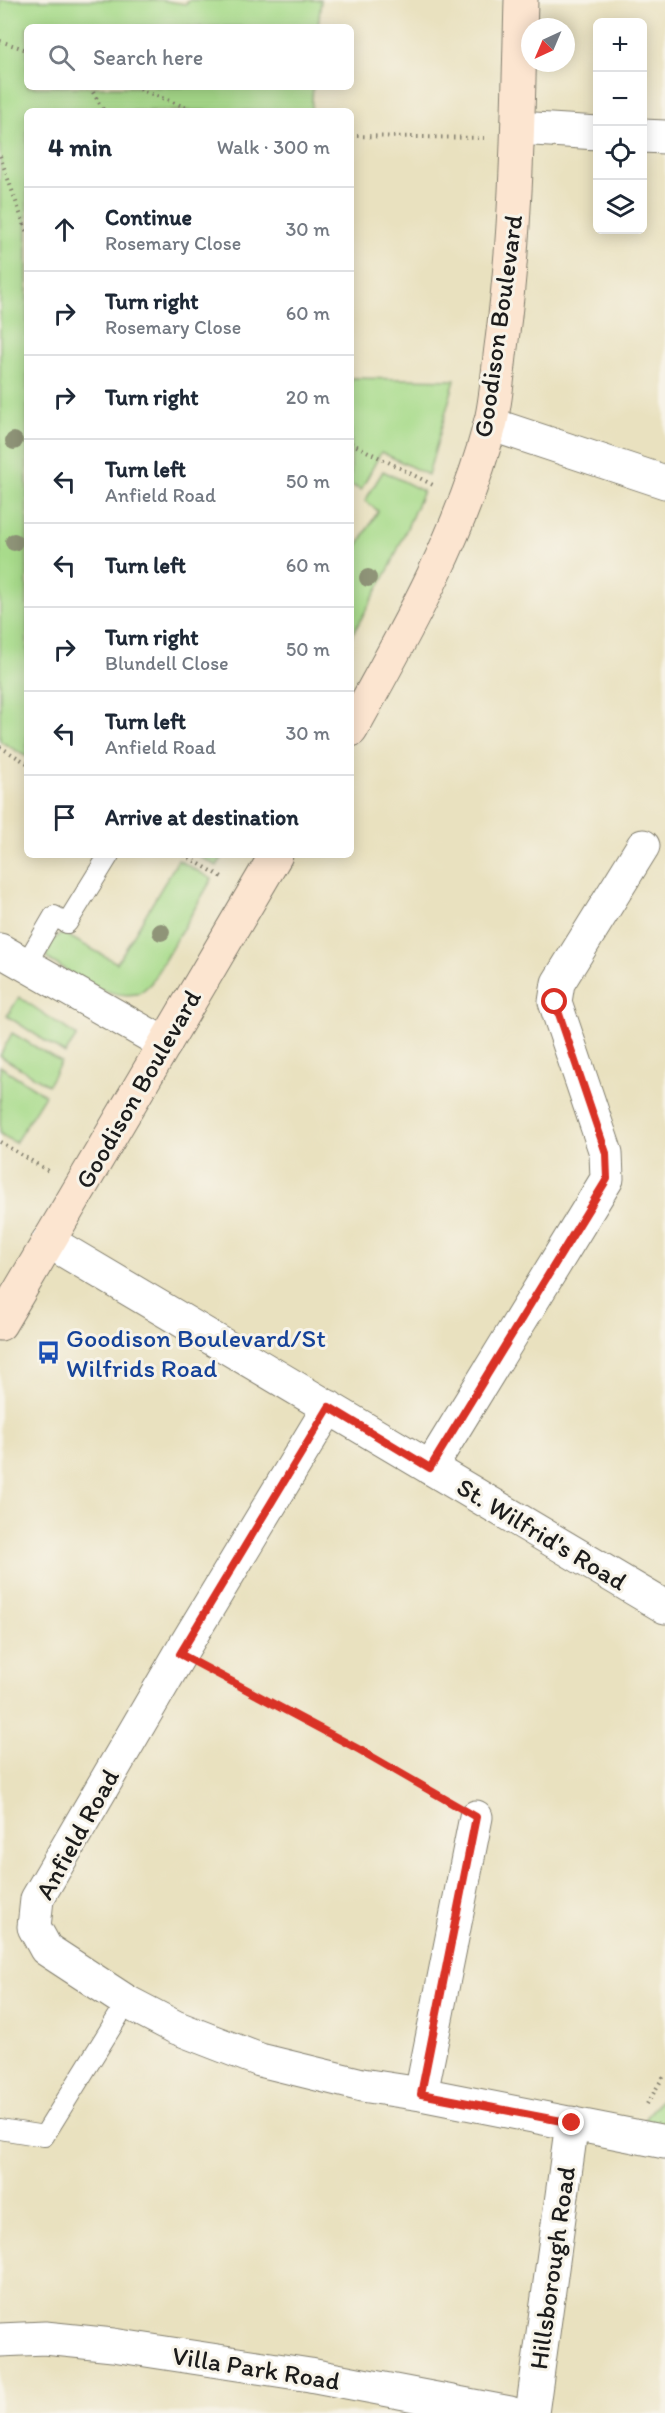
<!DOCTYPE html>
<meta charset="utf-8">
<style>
body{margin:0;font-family:Itim,sans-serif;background:#f6f6f7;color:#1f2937}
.controls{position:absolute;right:18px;top:18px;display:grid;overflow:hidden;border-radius:9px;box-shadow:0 3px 15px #0003}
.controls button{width:54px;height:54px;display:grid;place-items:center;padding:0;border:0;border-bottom:2px solid #e0e1e3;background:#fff;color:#1f2937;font:30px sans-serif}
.compass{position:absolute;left:521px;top:18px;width:54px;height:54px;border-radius:50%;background:#fff;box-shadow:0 3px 15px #0003;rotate:224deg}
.stop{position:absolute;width:18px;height:18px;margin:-14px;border:4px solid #d93025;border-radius:50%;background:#fff}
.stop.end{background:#d93025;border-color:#fff;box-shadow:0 2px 6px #0008}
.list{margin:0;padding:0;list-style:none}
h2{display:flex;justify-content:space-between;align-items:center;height:78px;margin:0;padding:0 24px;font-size:26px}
h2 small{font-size:20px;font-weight:400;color:#747a83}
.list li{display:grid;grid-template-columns:39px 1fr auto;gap:18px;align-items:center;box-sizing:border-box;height:84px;padding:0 24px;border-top:2px solid #e0e1e3}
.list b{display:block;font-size:22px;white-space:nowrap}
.list p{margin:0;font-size:20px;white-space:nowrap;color:#747a83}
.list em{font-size:20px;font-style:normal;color:#747a83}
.icon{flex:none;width:33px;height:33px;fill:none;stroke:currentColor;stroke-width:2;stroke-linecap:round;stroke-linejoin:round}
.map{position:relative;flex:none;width:665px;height:2413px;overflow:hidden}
.search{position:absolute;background:#fff;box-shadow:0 3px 15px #0003;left:24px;top:24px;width:330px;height:66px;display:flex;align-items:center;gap:15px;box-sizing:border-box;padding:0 21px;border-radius:9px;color:#747a83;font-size:22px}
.panel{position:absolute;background:#fff;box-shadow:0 3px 15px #0003;left:24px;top:108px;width:330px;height:750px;border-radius:9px}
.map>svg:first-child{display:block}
</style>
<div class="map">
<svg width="665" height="2413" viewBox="0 0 665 2413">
<rect width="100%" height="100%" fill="#f7f3e8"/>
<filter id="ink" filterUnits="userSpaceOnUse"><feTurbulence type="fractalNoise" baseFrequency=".0167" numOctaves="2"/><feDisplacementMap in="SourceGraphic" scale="12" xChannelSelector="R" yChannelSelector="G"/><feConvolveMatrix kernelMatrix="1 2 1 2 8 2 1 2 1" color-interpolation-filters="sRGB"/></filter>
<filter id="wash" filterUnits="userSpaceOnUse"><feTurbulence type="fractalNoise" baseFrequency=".008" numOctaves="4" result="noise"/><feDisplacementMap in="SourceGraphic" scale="24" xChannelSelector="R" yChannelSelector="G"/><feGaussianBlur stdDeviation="1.35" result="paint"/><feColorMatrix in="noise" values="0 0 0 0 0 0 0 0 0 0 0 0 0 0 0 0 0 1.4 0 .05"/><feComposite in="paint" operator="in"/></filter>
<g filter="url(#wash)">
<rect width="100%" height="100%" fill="#e9e1bf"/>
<path fill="#a8db8b" stroke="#627c54" stroke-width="1.5" d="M0 0H161L185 4 190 0H321L318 27H27V87H313L311 111H27V757L0 741Z
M351 378 455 380 428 475 381 452 361 490 351 485Z
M383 471 423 491 391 565 351 637V557L378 511 365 501Z
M197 855H224L217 866Z
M178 860 212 879 151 983C147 987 141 993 136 994 105 1000 71 972 46 958L52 940 63 933 117 963Z
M19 997 77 1036 65 1054 7 1016Z
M12 1033 61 1062 48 1085 0 1056Z
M0 1066 45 1095 15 1143 0 1134Z
M665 2093V2131L639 2128Z"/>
</g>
<g filter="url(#ink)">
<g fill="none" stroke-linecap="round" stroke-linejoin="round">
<defs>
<path id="lane" d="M26 964 54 916 67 923 109 855
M0 2129 44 2136 127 2002"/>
<path id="street" d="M518 128 598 133
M642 136 665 137
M490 424 665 482
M0 950 165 1044
M48 1241 665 1607
M329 1407 180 1654 37 1899 34 1927 46 1949 127 2002 175 2027 260 2060 362 2085 421 2094 665 2142
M430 1468 607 1179 606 1153 555 1002 558 983 643 846
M421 2094 476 1817
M0 2340 45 2338 113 2345 310 2375 510 2413
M532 2413 572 2123"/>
<path id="secondary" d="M351 730C405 633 462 533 490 425 497 398 498 367 502 340 517 227 518 114 521 0
M0 1324 276 855"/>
</defs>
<use href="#lane" stroke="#827e6e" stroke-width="22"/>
<use href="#street" stroke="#827e6e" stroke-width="35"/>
<use href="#secondary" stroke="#827e6e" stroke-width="35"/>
<path stroke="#827e6e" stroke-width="4" stroke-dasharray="1.5 4.5" stroke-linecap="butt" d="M0 41 27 50
M90 87 104 111
M134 87 195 111
M351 136 484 138
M0 156 27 233
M351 443 433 485
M0 747 27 763
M184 855 222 877
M0 1142 50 1172
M211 1671 360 1750 447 1800
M647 2104 665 2074"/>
<use href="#lane" stroke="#fff" stroke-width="20"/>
<use href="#street" stroke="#fff" stroke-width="33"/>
<use href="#secondary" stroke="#fce5d0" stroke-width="33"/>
</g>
<g fill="#8f9478">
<circle cx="14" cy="441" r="9"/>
<circle cx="14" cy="542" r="9"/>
<circle cx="368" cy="578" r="9"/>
<circle cx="161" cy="932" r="9"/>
</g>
</g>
<g fill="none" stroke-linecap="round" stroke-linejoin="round" filter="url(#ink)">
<path stroke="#d93025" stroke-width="8" d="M555 1002 606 1153 607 1179 430 1468 329 1407 180 1654 360 1750 476 1817 421 2094 572 2123"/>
</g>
<defs>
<symbol id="bus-bare" viewBox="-9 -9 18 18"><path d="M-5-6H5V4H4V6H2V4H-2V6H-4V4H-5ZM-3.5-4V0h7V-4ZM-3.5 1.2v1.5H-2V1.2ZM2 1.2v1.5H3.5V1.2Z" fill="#1a4fb4" stroke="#f7f3e8" stroke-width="2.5" paint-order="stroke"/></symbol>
</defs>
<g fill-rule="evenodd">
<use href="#bus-bare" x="32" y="1336" width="33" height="33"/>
</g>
<g text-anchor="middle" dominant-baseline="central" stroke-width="6" stroke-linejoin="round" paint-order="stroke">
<g font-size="26" fill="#1c1c1c" stroke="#f7f3e8">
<text transform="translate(498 326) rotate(-82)">Goodison Boulevard</text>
<text transform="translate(138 1089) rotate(-60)">Goodison Boulevard</text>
<text transform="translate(542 1534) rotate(31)">St. Wilfrid's Road</text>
<text transform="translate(77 1834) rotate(-61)">Anfield Road</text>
<text transform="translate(552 2268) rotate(-82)">Hillsborough Road</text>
<text transform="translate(256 2368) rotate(9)">Villa Park Road</text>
</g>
<g font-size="26" fill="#164399" stroke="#f7f3e8" text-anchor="start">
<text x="66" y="1338">Goodison Boulevard/St<tspan x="66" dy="30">Wilfrids Road</tspan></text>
</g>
</g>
</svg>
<div class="controls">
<button>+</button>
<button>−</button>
<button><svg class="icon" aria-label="locate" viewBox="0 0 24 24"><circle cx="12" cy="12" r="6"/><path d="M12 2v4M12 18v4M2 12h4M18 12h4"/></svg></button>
<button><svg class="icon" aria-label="layers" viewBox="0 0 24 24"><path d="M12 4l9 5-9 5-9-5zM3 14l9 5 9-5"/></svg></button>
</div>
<svg class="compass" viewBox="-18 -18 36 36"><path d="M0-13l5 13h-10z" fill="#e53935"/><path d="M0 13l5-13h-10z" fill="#747a83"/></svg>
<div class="stop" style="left:555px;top:1002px"></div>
<div class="stop end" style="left:572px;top:2123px"></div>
<div class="search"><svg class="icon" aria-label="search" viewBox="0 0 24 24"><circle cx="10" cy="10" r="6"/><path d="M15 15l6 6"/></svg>Search here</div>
<section class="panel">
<h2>4 min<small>Walk · 300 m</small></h2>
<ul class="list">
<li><svg class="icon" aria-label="ahead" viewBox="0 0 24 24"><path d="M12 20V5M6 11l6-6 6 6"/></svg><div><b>Continue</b><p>Rosemary Close</p></div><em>30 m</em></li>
<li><svg class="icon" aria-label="right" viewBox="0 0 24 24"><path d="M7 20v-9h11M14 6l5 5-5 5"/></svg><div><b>Turn right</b><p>Rosemary Close</p></div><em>60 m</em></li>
<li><svg class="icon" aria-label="right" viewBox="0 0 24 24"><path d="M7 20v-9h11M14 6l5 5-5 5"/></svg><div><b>Turn right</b></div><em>20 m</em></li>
<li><svg class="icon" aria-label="left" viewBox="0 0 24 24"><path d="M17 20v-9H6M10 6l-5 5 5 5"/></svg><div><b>Turn left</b><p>Anfield Road</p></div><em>50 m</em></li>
<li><svg class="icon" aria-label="left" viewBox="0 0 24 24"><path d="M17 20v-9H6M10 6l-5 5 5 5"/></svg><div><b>Turn left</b></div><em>60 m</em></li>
<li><svg class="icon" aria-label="right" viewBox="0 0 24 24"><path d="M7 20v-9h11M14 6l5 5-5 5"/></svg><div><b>Turn right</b><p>Blundell Close</p></div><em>50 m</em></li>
<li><svg class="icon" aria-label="left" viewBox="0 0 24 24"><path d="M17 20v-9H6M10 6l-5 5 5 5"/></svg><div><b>Turn left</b><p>Anfield Road</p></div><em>30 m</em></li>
<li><svg class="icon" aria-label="arrive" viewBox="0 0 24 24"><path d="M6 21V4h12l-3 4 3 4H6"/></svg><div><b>Arrive at destination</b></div></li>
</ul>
</section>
</div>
